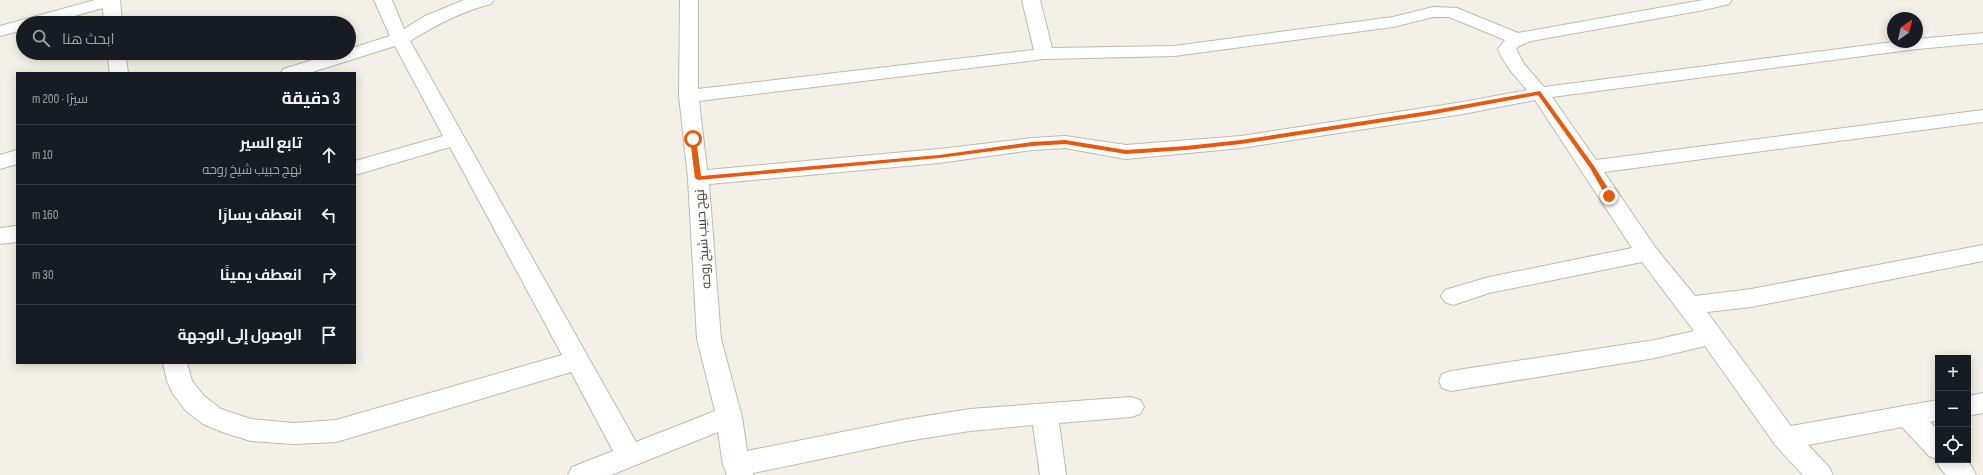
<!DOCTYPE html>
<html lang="ar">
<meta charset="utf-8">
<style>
body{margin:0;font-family:"Sofia Sans Condensed",Cairo,sans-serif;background:#242831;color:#f1f3f6;direction:rtl}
.controls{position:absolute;right:12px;bottom:12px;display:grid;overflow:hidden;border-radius:0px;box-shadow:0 2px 10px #0003}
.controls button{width:36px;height:36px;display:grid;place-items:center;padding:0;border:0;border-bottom:1px solid #363941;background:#171b24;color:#f1f3f6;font:20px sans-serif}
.compass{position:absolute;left:1887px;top:12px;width:36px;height:36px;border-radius:50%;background:#171b24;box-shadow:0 2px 10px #0003;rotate:35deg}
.stop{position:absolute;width:12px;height:12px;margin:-9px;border:3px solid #ea580c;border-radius:50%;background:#fff}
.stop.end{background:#ea580c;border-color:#fff;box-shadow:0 1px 4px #0008}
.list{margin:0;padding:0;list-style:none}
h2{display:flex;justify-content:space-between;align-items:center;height:52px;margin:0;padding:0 16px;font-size:17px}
h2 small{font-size:13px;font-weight:400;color:#9ea1a6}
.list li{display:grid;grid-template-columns:26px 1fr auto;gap:12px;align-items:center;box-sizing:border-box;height:60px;padding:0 16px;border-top:1px solid #363941}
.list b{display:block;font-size:15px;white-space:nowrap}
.list p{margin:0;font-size:13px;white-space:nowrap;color:#9ea1a6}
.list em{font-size:13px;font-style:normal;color:#9ea1a6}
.icon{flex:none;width:22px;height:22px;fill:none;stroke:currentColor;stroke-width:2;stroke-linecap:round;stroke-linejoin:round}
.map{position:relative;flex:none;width:1983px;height:475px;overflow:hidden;direction:ltr}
.search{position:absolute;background:#171b24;box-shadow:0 2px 10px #0003;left:16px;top:16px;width:340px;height:44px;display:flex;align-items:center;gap:10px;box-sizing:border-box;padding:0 14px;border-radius:22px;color:#9ea1a6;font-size:15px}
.panel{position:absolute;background:#171b24;box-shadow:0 2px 10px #0003;left:16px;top:72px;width:340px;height:292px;border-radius:0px;direction:rtl}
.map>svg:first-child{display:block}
</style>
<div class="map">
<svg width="1983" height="475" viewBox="0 0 1983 475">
<rect width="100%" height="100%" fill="#f3f1e7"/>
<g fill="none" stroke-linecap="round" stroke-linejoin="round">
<defs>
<path id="minor" d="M95 0H120L122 23H104L103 8 49 23H23V30L0 36V26Z
M374 0H392L404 29 425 16 464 0H494L491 4C462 11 436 25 410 41L636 442 715 411 697 339 688 178 679 96 680 0H698V89L1034 50 1022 0H1040L1052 48 1174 46 1393 17 1433 7 1457 8 1518 33 1703 0H1732L1729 4 1704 10 1531 41 1519 46 1516 49 1524 64 1544 87 1893 42H1917V39L1983 33V43L1917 49 1552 97 1596 160 1983 110V122L1604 172 1655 247 1695 296 1751 289 1983 245V261L1751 307 1707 312 1791 426 1938 400V420L1930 422 1938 430V460H1966L1972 467 1976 475H1946L1940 468 1936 459 1929 456 1902 427 1808 445 1829 467 1833 475H1803L1776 446 1705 346 1655 358 1451 391 1442 388 1439 381 1442 374 1451 371 1655 340 1694 331 1642 262 1489 293 1453 305 1445 302 1441 296 1445 290 1489 277 1632 248 1535 100 1463 114 1241 148 1126 159 1065 148 1032 150 939 163 709 184 721 339 742 417 747 451 907 419 970 409 1131 397 1140 400 1144 407 1140 414 1131 417 1059 423 1066 475H1040L1033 425 970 431 907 441 753 473V475H727L723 465 718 432 611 475H568L572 467 613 451 571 372 336 442 294 444 251 441 222 432 203 424 186 411 173 394 167 381 163 363H187L192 381 204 396 221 409 251 419 294 423 336 420 562 355 450 147 355 175V161L443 136 395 46 309 73H281L283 69 336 53H349V49L390 36ZM1433 17H1449L1505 40 1498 49C1504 65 1516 77 1527 90L1463 102 1241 136 1126 145 1065 136 1032 138 939 149 707 170 699 101 1044 59 1174 56 1393 27Z
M107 53H125L128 73H110Z
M17 150V164L0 169V155Z
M17 226V242L0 244V228Z
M1983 393V413L1968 416V396Z"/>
</defs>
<use href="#minor" stroke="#bfbaaa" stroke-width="2"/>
<use href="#minor" fill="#fff" fill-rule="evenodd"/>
</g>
<path fill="#ea580c" d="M1540 91 1594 166 1613 196 1612 198H1607L1590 168 1538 95 1429 115 1241 144 1186 150 1126 154 1065 144 1032 146 939 158 698 180 695 178 690 139 693 137 696 139 701 176 939 155 1032 142 1065 140 1126 150 1186 146 1241 140 1429 111Z"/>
<g text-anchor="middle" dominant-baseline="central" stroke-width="3" stroke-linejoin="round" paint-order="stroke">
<g font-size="13" fill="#464236" stroke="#fff">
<text transform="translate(703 239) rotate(-94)">نهج حبيب شيخ روحه</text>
</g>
</g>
</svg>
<div class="controls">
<button>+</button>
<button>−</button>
<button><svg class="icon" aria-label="locate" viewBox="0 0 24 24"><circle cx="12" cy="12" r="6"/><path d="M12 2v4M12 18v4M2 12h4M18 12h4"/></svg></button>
</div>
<svg class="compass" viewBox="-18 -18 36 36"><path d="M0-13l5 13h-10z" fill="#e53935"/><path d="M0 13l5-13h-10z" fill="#9ea1a6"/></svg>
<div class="stop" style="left:693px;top:139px"></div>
<div class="stop end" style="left:1609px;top:196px"></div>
<div class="search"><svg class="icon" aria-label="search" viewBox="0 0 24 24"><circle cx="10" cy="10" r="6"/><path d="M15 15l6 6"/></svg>ابحث هنا</div>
<section class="panel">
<h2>3 دقيقة<small>سيرًا · 200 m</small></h2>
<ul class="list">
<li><svg class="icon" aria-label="ahead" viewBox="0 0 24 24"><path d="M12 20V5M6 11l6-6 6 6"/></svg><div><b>تابع السير</b><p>نهج حبيب شيخ روحه</p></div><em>10 m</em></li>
<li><svg class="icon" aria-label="left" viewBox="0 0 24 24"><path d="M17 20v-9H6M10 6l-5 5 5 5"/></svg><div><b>انعطف يسارًا</b></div><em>160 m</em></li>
<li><svg class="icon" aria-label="right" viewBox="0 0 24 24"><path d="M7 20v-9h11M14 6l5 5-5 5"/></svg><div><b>انعطف يمينًا</b></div><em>30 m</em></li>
<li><svg class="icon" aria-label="arrive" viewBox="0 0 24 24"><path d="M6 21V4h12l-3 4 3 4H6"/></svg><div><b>الوصول إلى الوجهة</b></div></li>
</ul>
</section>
</div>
